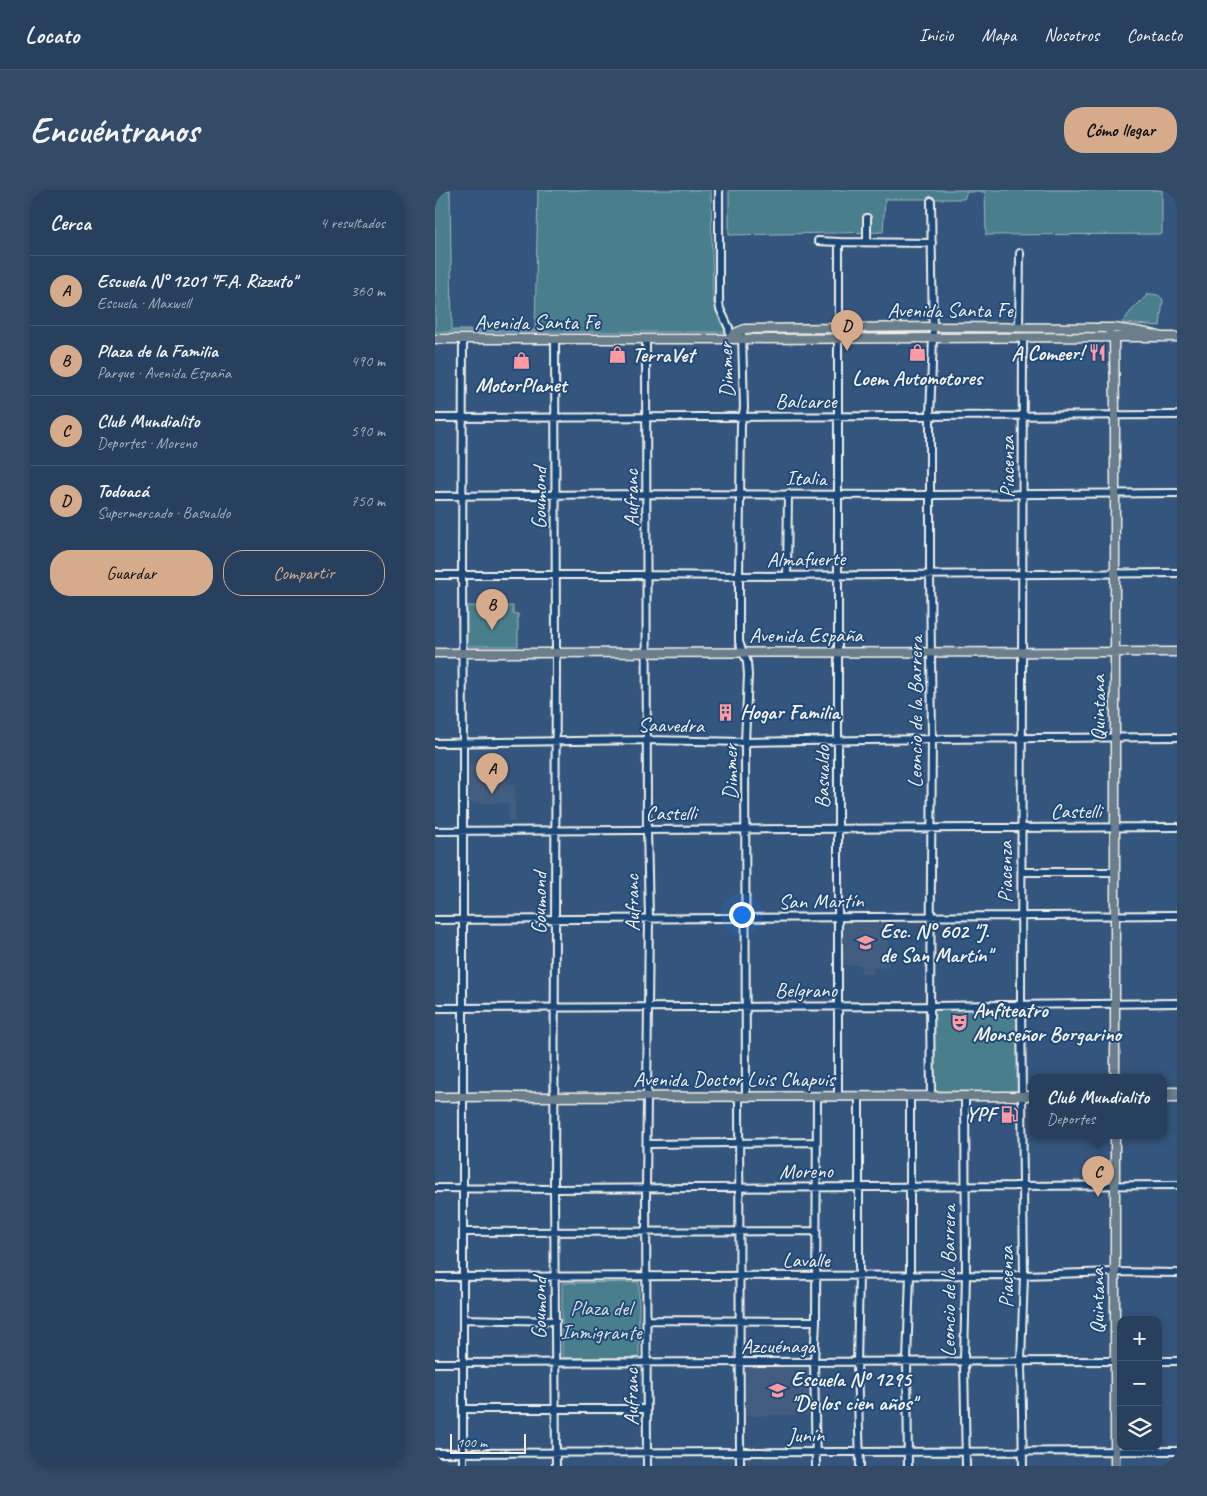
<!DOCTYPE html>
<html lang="es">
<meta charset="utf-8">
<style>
body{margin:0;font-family:Caveat,sans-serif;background:#334b67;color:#f1f3f6}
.controls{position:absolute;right:15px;bottom:15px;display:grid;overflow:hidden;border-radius:10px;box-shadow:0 2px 8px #0003}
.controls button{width:45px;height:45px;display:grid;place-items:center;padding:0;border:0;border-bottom:1px solid #435973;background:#27405e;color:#f1f3f6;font:25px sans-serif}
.scale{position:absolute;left:15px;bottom:12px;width:76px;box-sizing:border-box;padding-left:5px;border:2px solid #f4f1e8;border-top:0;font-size:14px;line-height:18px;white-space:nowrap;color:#f4f1e8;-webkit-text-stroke:4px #1f4a7a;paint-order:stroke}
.you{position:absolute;left:306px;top:724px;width:18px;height:18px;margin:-12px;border:4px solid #fff;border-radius:50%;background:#1a73e8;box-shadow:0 0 0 8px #1a73e833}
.badge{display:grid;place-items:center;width:32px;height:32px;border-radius:50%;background:#d6ab8b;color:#111;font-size:16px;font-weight:700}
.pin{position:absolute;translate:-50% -41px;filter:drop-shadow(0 1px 2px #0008)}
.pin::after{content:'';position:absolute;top:26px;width:18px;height:15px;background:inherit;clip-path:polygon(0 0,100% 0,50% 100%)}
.popup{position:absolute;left:594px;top:884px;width:138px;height:65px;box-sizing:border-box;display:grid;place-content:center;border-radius:10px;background:#27405e;filter:drop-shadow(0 1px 4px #0005);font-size:16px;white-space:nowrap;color:#a4afbc}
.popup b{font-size:19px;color:#f1f3f6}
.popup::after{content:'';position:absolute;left:50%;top:100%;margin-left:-10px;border:10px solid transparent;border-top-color:#27405e}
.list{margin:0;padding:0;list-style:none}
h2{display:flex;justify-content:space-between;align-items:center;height:65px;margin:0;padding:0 20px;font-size:21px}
h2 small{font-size:16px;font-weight:400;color:#a4afbc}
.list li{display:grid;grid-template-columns:32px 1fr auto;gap:15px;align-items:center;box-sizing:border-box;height:70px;padding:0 20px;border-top:1px solid #435973}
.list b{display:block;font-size:19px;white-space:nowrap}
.list p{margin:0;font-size:16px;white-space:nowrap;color:#a4afbc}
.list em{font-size:16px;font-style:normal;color:#a4afbc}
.actions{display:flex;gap:10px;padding:15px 20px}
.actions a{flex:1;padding:11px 0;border:1px solid #d6ab8b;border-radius:20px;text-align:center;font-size:18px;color:#d6ab8b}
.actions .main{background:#d6ab8b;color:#111}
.icon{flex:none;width:28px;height:28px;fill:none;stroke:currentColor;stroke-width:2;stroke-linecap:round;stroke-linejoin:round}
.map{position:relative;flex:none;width:742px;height:1276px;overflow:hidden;border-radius:20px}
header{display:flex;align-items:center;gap:30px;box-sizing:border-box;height:70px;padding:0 25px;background:#27405e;border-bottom:1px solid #435973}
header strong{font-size:24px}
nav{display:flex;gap:28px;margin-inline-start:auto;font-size:18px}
.intro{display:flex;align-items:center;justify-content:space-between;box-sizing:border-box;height:120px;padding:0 30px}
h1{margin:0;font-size:35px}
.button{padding:12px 22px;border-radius:20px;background:#d6ab8b;color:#111;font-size:18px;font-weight:700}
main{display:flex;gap:30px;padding:0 30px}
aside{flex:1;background:#27405e;border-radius:20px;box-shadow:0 2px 8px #0003}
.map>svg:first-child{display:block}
</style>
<header>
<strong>Locato</strong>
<nav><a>Inicio</a><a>Mapa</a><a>Nosotros</a><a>Contacto</a></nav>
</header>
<div class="intro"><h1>Encuéntranos</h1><a class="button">Cómo llegar</a></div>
<main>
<aside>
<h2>Cerca<small>4 resultados</small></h2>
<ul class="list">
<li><span class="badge">A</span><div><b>Escuela N° 1201 &quot;F.A. Rizzuto&quot;</b><p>Escuela · Maxwell</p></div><em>360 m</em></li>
<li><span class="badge">B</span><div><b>Plaza de la Familia</b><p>Parque · Avenida España</p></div><em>490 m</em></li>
<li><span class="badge">C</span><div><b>Club Mundialito</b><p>Deportes · Moreno</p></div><em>590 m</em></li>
<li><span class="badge">D</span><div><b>Todoacá</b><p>Supermercado · Basualdo</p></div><em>750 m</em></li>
</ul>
<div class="actions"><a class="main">Guardar</a><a>Compartir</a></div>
</aside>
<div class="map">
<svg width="742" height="1276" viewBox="0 0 742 1276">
<rect width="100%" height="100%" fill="#34557d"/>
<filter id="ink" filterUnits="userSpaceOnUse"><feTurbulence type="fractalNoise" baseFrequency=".02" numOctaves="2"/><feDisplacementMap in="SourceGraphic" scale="10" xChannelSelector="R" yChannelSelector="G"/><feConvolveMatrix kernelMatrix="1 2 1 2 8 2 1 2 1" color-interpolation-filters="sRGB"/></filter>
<g filter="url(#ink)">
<path fill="#425d7f" d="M34 575H51V578H73V595H80V631H73V613H34Z
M454 730V777L438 778V784H426V775H407V731Z
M374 1176V1225L311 1226V1177Z"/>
<path fill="#497e8c" stroke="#9eb8ba" d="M0 0H15L17 140H100L103 0H276L278 110C281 121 290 131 290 142H0Z
M294 0H727V44L551 45 550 2H532L529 9H450L448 42 294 45Z
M713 104C720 104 724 104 728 110L725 136 687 133 696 121Z
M31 416H78V424H83V456H31Z
M582 818 583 902H499L498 819Z
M204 1092V1168H127V1093Z"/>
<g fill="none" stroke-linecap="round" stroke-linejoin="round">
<defs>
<path id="minor" d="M284 0V113L285 119 294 138 295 149
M383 51 404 52
M432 52V28
M584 137 585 63
M404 138V52L497 53
M307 145 309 218 306 234 304 386V452L312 472 313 485 310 552 311 906
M403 148V906
M588 148 586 815 589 1085 586 1171 588 1276
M120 149 121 463 119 999 121 1276
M211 149 212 640 214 727 211 997 212 1276
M0 228 742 225
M0 306 212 304 496 305 742 303
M0 385H212L304 386 742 383
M352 386 353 304
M0 553 212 550 310 552 497 549 742 547
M0 641 742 637
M587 682H680
M0 730 742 725
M0 818 495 816 742 813
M424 906V1086L422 1172 425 1276
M496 906 495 816 497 549 495 384V226L498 148 496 11
M530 906 531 1084 529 1171 531 1276
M304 907 305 1276
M213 954 381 952
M0 998C40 998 81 999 121 999 328 997 535 996 742 995
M28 1042 381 1041
M0 1087 589 1085 680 1082 742 1083
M28 1129 121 1131
M212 1130 381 1131
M723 1171H742
M0 1173 686 1171
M28 1219H212
M0 1263 742 1261
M28 1276V553L27 385 28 149
M381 1276 379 1172 381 1131 382 906
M473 1276 472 1171 475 1085V906"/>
<path id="major" d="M674 141 678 138C695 140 711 141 727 147
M679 147 680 225V888
M681 147H742
M0 149H307L677 147
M295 149 300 143 310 139 497 137 678 138
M0 463 742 462
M728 902H742
M0 907 598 906
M728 908H742
M680 946V1276"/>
</defs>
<use href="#minor" stroke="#f4f1e8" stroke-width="10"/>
<use href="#major" stroke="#f4f1e8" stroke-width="11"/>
<use href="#minor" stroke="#1f4a7a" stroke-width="6"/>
<use href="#major" stroke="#6b7e8b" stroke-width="8"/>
</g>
</g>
<defs>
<symbol id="shop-bare" viewBox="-9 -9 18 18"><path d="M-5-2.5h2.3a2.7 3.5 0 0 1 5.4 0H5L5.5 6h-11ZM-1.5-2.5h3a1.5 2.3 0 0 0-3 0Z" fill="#ff9aa2" stroke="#1f4a7a" stroke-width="2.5" paint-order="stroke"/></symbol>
<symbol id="restaurant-bare" viewBox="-9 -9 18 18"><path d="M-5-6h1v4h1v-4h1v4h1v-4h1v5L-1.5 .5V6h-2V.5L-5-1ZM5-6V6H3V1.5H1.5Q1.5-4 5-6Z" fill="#ff9aa2" stroke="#1f4a7a" stroke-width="2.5" paint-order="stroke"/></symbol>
<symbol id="building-bare" viewBox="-9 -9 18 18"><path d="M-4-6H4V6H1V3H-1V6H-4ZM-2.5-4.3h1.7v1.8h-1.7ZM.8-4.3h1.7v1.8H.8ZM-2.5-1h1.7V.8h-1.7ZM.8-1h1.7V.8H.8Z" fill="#ff9aa2" stroke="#1f4a7a" stroke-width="2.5" paint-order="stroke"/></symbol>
<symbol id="school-bare" viewBox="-9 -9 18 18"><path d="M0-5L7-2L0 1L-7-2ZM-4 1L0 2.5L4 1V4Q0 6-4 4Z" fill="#ff9aa2" stroke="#1f4a7a" stroke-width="2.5" paint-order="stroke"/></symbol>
<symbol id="theatre-bare" viewBox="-9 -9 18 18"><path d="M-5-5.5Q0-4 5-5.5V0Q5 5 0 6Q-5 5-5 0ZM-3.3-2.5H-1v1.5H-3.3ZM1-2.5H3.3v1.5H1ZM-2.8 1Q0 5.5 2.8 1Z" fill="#ff9aa2" stroke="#1f4a7a" stroke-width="2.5" paint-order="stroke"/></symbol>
<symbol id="fuel-bare" viewBox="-9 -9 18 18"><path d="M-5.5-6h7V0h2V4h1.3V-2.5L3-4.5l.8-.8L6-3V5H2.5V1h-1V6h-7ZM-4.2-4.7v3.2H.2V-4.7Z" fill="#ff9aa2" stroke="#1f4a7a" stroke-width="2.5" paint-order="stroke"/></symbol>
</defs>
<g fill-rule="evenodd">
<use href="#shop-bare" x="470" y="150" width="25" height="25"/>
<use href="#restaurant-bare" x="650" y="150" width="25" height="25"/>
<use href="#shop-bare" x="170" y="152" width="25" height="25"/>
<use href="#shop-bare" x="74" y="158" width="25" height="25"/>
<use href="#building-bare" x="278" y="510" width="25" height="25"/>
<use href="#school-bare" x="418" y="740" width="25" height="25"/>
<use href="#theatre-bare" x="512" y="820" width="25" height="25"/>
<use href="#fuel-bare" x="562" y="912" width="25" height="25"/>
<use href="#school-bare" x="330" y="1188" width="25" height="25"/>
</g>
<g text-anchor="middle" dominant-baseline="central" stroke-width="4" stroke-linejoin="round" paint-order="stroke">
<g font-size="21" fill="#f4f1e8" stroke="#1f4a7a">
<text x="515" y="120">Avenida Santa Fe</text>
<text x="102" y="132">Avenida Santa Fe</text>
<text transform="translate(291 180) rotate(-92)">Dimmer</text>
<text x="371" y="211">Balcarce</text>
<text transform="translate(572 277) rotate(-90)">Piacenza</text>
<text x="371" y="288">Italia</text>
<text transform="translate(104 308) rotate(-90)">Goumond</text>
<text transform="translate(196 308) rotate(-90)">Aufranc</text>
<text transform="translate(371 369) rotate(-1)">Almafuerte</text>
<text x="371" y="445">Avenida España</text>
<text transform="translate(663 518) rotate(-90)">Quintana</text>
<text transform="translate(480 522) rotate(-90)">Leoncio de la Barrera</text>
<text transform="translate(236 535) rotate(1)">Saavedra</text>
<text transform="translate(295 582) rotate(-90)">Dimmer</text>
<text transform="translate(387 587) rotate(-90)">Basualdo</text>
<text x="641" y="621">Castelli</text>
<text x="236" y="623">Castelli</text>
<text transform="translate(570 682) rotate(-90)">Piacenza</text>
<text transform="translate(386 711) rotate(-1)">San Martín</text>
<text transform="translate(104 713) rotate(-90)">Goumond</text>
<text transform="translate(197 713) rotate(-91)">Aufranc</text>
<text x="371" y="800">Belgrano</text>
<text x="299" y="889">Avenida Doctor Luis Chapuis</text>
<text transform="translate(371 981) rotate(-1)">Moreno</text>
<text x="371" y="1070">Lavalle</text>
<text transform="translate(571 1087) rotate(-90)">Piacenza</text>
<text transform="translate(513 1091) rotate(-90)">Leoncio de la Barrera</text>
<text transform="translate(662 1111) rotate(-90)">Quintana</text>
<text transform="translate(104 1118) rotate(-90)">Goumond</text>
<text x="343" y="1156">Azcuénaga</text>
<text transform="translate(196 1207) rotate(-90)">Aufranc</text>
<text transform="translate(371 1245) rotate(-1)">Junín</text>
</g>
<g font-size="21" font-weight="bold" fill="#f4f1e8" stroke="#1f4a7a" text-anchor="start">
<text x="648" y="163" text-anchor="end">A Comeer!</text>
<text x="197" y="165">TerraVet</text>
<text x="482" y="188" text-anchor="middle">Loem Automotores</text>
<text x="86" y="195" text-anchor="middle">MotorPlanet</text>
<text x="305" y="522">Hogar Familia</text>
<text x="445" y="741">Esc. N° 602 "J.<tspan x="445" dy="24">de San Martín"</tspan></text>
<text x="538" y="820">Anfiteatro<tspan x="538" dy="24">Monseñor Borgarino</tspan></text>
<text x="561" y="924" text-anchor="end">YPF</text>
<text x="356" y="1189">Escuela Nº 1295<tspan x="356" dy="24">"De los cien años"</tspan></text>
</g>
<g font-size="21" fill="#dae0da" stroke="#1f4a7a">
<text x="166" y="1118">Plaza del<tspan x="166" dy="24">Inmigrante</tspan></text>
</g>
</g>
</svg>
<div class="controls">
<button>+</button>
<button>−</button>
<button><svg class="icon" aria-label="layers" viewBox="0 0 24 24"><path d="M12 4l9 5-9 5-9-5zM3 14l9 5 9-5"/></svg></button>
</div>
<div class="scale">100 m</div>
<div class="you"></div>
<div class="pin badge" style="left:57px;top:604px">A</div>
<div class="pin badge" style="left:57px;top:440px">B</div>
<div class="pin badge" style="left:663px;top:1007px">C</div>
<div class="popup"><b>Club Mundialito</b>Deportes</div>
<div class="pin badge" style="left:412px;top:161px">D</div>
</div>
</main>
